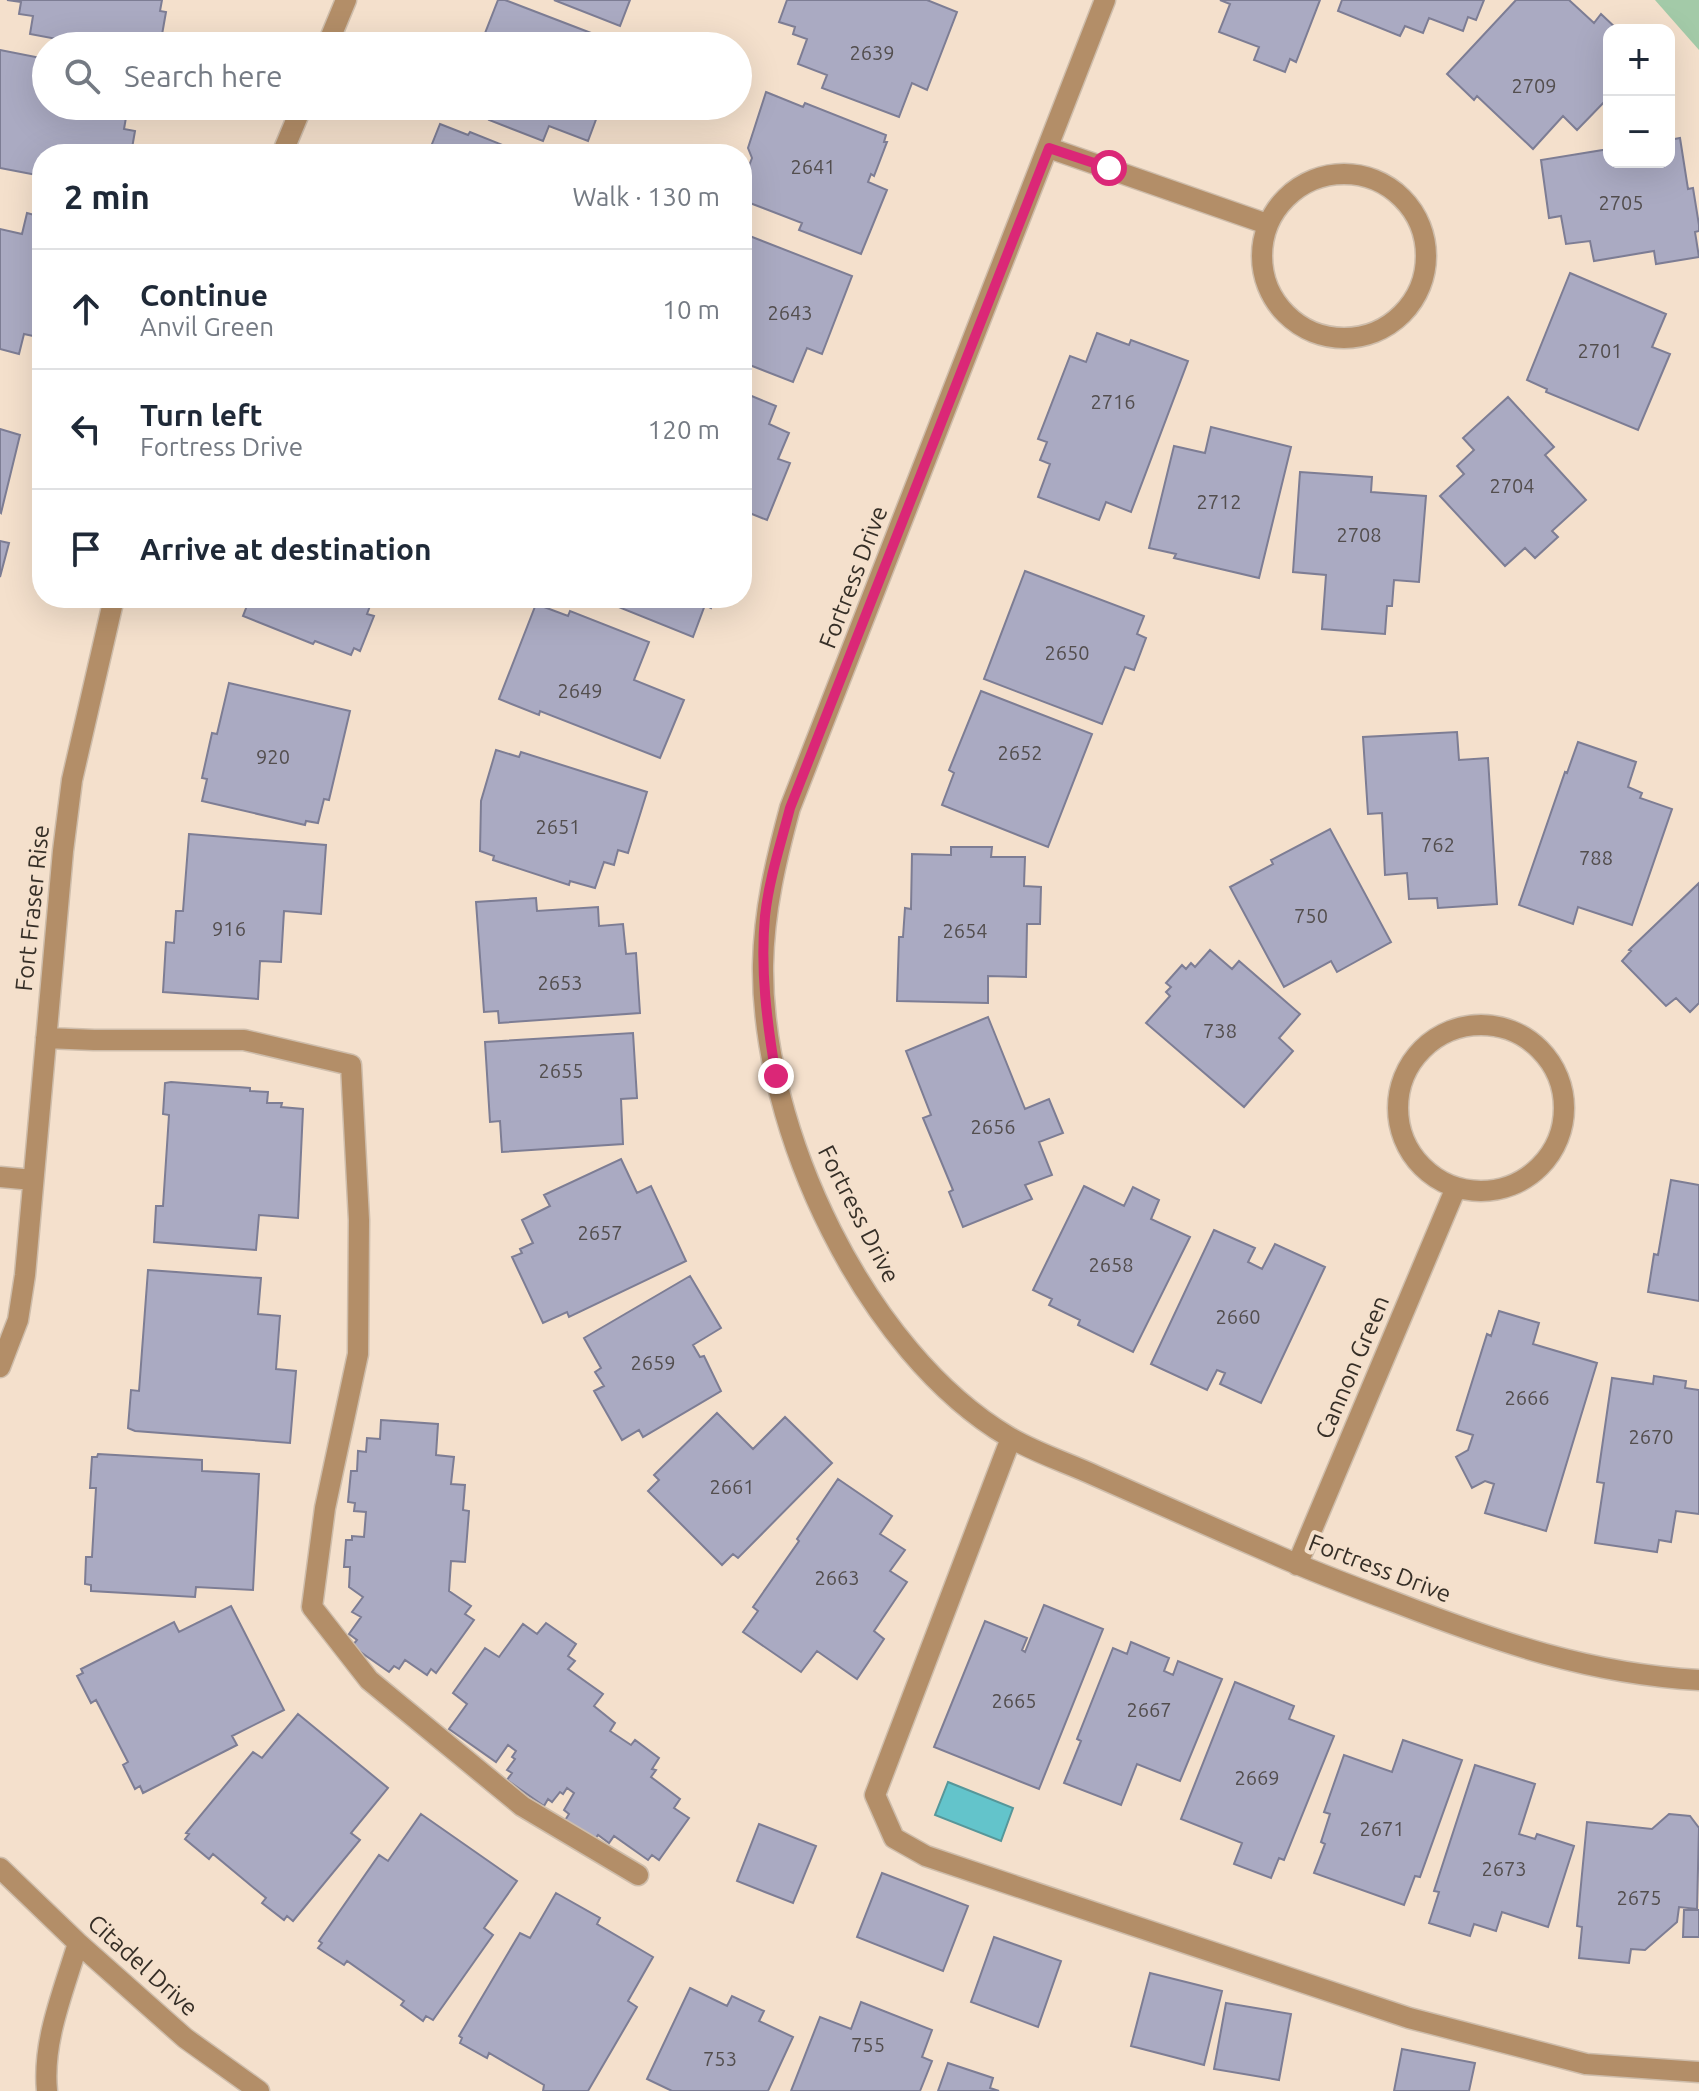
<!DOCTYPE html>
<meta charset="utf-8">
<style>
body{margin:0;font-family:Ubuntu,sans-serif;background:#f2f2f3;color:#1f2937}
.controls{position:absolute;right:24px;top:24px;display:grid;overflow:hidden;border-radius:16px;box-shadow:0 8px 32px #0002}
.controls button{width:72px;height:72px;display:grid;place-items:center;padding:0;border:0;border-bottom:2px solid #e0e1e3;background:#fff;color:#1f2937;font:40px sans-serif}
.stop{position:absolute;width:24px;height:24px;margin:-18px;border:6px solid #db2777;border-radius:50%;background:#fff}
.stop.end{background:#db2777;border-color:#fff;box-shadow:0 2px 8px #0008}
.list{margin:0;padding:0;list-style:none}
h2{display:flex;justify-content:space-between;align-items:center;height:104px;margin:0;padding:0 32px;font-size:34px}
h2 small{font-size:26px;font-weight:400;color:#747a83}
.list li{display:grid;grid-template-columns:52px 1fr auto;gap:24px;align-items:center;box-sizing:border-box;height:120px;padding:0 32px;border-top:2px solid #e0e1e3}
.list b{display:block;font-size:30px;white-space:nowrap}
.list p{margin:0;font-size:26px;white-space:nowrap;color:#747a83}
.list em{font-size:26px;font-style:normal;color:#747a83}
.icon{flex:none;width:44px;height:44px;fill:none;stroke:currentColor;stroke-width:2;stroke-linecap:round;stroke-linejoin:round}
.map{position:relative;flex:none;width:1699px;height:2091px;overflow:hidden}
.search{position:absolute;background:#fff;box-shadow:0 8px 32px #0002;left:32px;top:32px;width:720px;height:88px;display:flex;align-items:center;gap:20px;box-sizing:border-box;padding:0 28px;border-radius:44px;color:#747a83;font-size:30px}
.panel{position:absolute;background:#fff;box-shadow:0 8px 32px #0002;left:32px;top:144px;width:720px;height:464px;border-radius:32px}
.map>svg:first-child{display:block}
</style>
<div class="map">
<svg width="1699" height="2091" viewBox="0 0 1699 2091">
<rect width="100%" height="100%" fill="#f4e0cc"/>
<path fill="#a3caa8" d="M1655 0H1699V50Z"/>
<path fill="#63c4cb" stroke="#56979a" stroke-width="2" d="M948 1782 1013 1808 1001 1841 935 1815Z"/>
<path fill="#aaaac2" stroke="#7d7d94" stroke-width="2" d="M7 0H162L160 11 166 12 160 46H94L30 34 33 16 19 14 21 2Z
M498 0H505L625 46H480Z
M554 0H630L620 26Z
M787 0H927L957 12 927 90 912 83 899 117 822 88 827 75 798 64 807 39 793 34 795 27 779 22Z
M1220 0H1320L1296 62 1290 59 1285 72 1254 60 1259 47 1219 32 1230 4Z
M1342 0H1484L1476 20 1468 17 1463 31 1429 18 1423 33 1405 26 1400 36 1338 11Z
M1516 0H1569L1594 23 1601 14 1618 30H1609V97L1577 130 1563 116 1533 149 1477 96 1474 100 1447 74Z
M0 50 46 59V106H128L124 129 135 131 131 154H42V176L0 168Z
M766 92 803 107 805 103 886 135 884 142H887L874 176 871 174 868 182 887 190 861 254 799 230 802 223 742 200V184L752 158 748 148Z
M472 106H601L588 141 549 126 543 141 489 120 491 114Z
M440 124 468 135 470 132 525 154H428Z
M1680 138 1688 189 1693 188 1699 225V231L1695 232 1699 257 1656 264 1654 251 1594 261 1590 241 1566 244 1561 216 1549 218 1541 160 1609 149V162H1669V140Z
M27 213 42 217V338L24 334 19 354 0 349V229L22 234Z
M742 233 852 276 822 354 807 348 793 382 742 362Z
M1570 273 1666 314 1652 347 1670 354 1638 430 1546 392 1547 389 1527 380Z
M1097 333 1129 345 1131 340 1188 361 1131 512 1106 502 1099 520 1038 497 1050 464 1040 460 1047 442 1038 439 1070 356 1086 362Z
M742 392 776 406 769 424 789 433 778 459 790 463 767 520 742 510Z
M1508 397 1554 447 1545 455 1586 500 1552 531 1558 537 1535 558 1525 548 1505 566 1440 496 1464 474 1457 466 1474 450 1463 438Z
M1211 427 1291 447 1259 578 1174 558 1176 554 1149 548 1174 446 1205 453Z
M0 429 20 435 1 513 0 512Z
M1300 472 1372 477 1371 492 1426 496 1419 582 1394 580 1392 606H1387L1385 634 1322 629 1326 575 1293 572Z
M742 532 750 535 742 556Z
M0 541 9 543 0 577Z
M1025 571 1144 616 1137 634 1146 638 1134 670 1125 667 1102 724 984 679Z
M250 598H373L367 614 374 616 360 651 354 648 351 655 315 641 313 644 243 616Z
M619 598H715L711 608 705 605 693 637 616 606Z
M536 604 568 616 570 611 649 642 634 680 684 700 660 758 540 711 539 715 499 699Z
M229 683 350 711 329 800 324 799 318 823 306 821 305 825 202 801 207 779 202 778 212 733 217 734Z
M981 691 1092 734 1048 847 942 805 954 773 949 770Z
M1457 732 1459 760 1488 758 1497 904 1438 908 1437 898 1409 899 1407 873 1385 875 1382 813 1368 814 1363 737Z
M1578 742 1636 762 1628 787 1642 793 1640 798 1672 809 1632 925 1578 907 1573 924 1519 905 1565 772 1567 773Z
M496 750 519 757 521 752 647 792 628 853 618 850 614 865 604 862 595 888 570 881 569 885 493 860 494 856 480 851 481 801Z
M1330 829 1391 942 1337 972 1331 961 1284 987 1230 887 1273 864 1271 860Z
M189 834 326 845 321 914 284 911 281 962 260 961 258 999 163 992 166 942 174 943 176 911H183Z
M951 847H992L991 857H1025L1024 886 1041 887 1040 924H1027L1026 977 988 976V1003L897 1001 899 937H903L905 908 911 909 912 854 951 855Z
M1699 883V1003L1690 1012 1676 998 1666 1006 1622 961 1631 951 1629 950Z
M536 898 537 911 598 907 599 926 623 924 626 954 636 953 640 1013 499 1023 498 1011 484 1012 476 902Z
M1210 950 1232 969 1239 961 1300 1014 1279 1038 1293 1051 1244 1107 1146 1023 1170 996 1166 992 1171 987 1166 983 1182 965 1186 969 1191 963 1195 967Z
M988 1017 1025 1109 1049 1099 1063 1133 1039 1142 1052 1175 1025 1185 1032 1199 963 1227 949 1192 953 1190 923 1118 931 1115 906 1051Z
M633 1033 637 1098 621 1099 623 1144 502 1152 500 1121 490 1122 485 1042Z
M171 1082 250 1088V1091L268 1092 267 1103H282L281 1107 303 1109 298 1218 259 1215 256 1250 154 1242 156 1206H163L169 1115 163 1114 165 1083Z
M621 1159 637 1193 651 1186 686 1261 569 1317 567 1312 543 1323 512 1257 522 1253 520 1249 533 1243 522 1220 550 1206 544 1195Z
M1671 1180 1699 1185V1301L1648 1292 1654 1254 1658 1255Z
M1084 1186 1124 1206 1133 1187 1159 1200 1151 1219 1190 1237 1133 1352 1078 1325 1080 1320 1049 1305 1052 1299 1033 1290Z
M1214 1230 1255 1248 1248 1262 1262 1269 1275 1244 1325 1267 1261 1403 1220 1384 1225 1373 1217 1370 1207 1390 1151 1364Z
M148 1270 261 1278 258 1314 280 1316 276 1369 296 1371 290 1443 135 1431 128 1428 131 1390 139 1391Z
M690 1276 721 1328 693 1345 700 1357 704 1356 721 1391 643 1437 639 1430 622 1440 594 1391 604 1386 595 1372 601 1368 584 1338Z
M1499 1311 1539 1323 1533 1344 1597 1363 1546 1531 1485 1513 1494 1484 1485 1481 1472 1488 1456 1457 1468 1450 1473 1435 1457 1430 1487 1334 1491 1336Z
M1654 1376 1686 1381 1685 1388 1699 1390V1514L1676 1511 1671 1542 1659 1540 1657 1552 1595 1543 1604 1483 1597 1482 1612 1378 1653 1384Z
M717 1413 753 1449 785 1417 832 1463 738 1558 733 1554 722 1565 648 1491 659 1480 654 1475Z
M381 1420 438 1424 436 1455 454 1457 451 1484 465 1485 463 1510 469 1511 465 1562 451 1561 449 1591 471 1606 465 1614 474 1620 436 1673 431 1669 427 1675 405 1660 399 1669 394 1666 389 1672 352 1646 357 1640 349 1634 361 1617 352 1612 363 1597 349 1587 350 1567H344L346 1540H352V1536L364 1537 366 1512 354 1511 355 1503 348 1502 351 1471H357L358 1451 366 1452 367 1438 380 1439Z
M98 1454 202 1460V1471L259 1474 253 1590 196 1587 195 1597 91 1591V1585L85 1584 86 1557H92L96 1488H90L92 1457H97Z
M838 1479 892 1516 880 1534 905 1550 890 1571 907 1582 874 1631 884 1639 857 1679 817 1651 801 1672 743 1632 758 1611 753 1607 799 1541 797 1539Z
M1044 1605 1103 1629 1039 1789 934 1747 985 1621 1027 1638 1022 1650 1025 1652Z
M231 1606 284 1710 232 1736 237 1745 143 1793 140 1786 135 1789 123 1765 128 1762 96 1700 91 1703 77 1676 83 1673 81 1669 174 1622 179 1632Z
M546 1623 576 1644 568 1656 575 1661 568 1669 603 1694 594 1706 615 1723 610 1731 631 1745 635 1740 659 1758 652 1769 656 1770 651 1777 680 1799 674 1808 689 1818 659 1860 652 1855 648 1860 614 1836 609 1843 598 1835 593 1842 564 1822 569 1814 564 1810 574 1793 567 1788 563 1794 560 1792 552 1802 548 1799 544 1806 507 1780 512 1773 507 1770 515 1759 512 1757 516 1751 508 1745 496 1762 449 1729 467 1704 453 1693 485 1648 499 1657 523 1624 537 1634Z
M1131 1642 1169 1658 1164 1671 1173 1675 1178 1661 1222 1679 1180 1781 1137 1764 1121 1805 1064 1783 1081 1741 1077 1739 1113 1648 1127 1654Z
M1235 1682 1294 1706 1289 1719 1334 1736 1284 1860 1279 1858 1271 1878 1234 1864 1242 1843 1181 1819Z
M298 1714 388 1788 351 1833 360 1840 293 1921 287 1916 284 1920 262 1903 266 1898 213 1854 209 1859 185 1839 189 1834 186 1833 253 1752 262 1758Z
M1403 1740 1462 1760 1420 1877 1415 1876 1404 1905 1314 1873 1325 1844 1321 1842 1330 1814 1324 1812 1344 1755 1392 1772Z
M1475 1765 1535 1784 1519 1834 1535 1839 1537 1834 1574 1846 1548 1927 1502 1912 1496 1931 1474 1924 1470 1936 1429 1923 1439 1892 1434 1891Z
M421 1814 517 1881 484 1928 493 1935 433 2020 426 2016 423 2021 401 2005 404 2001 347 1961 344 1965 318 1948 322 1943 319 1941 379 1855 388 1861Z
M1669 1814 1690 1816 1699 1828 1697 1909 1679 1907 1677 1922 1645 1950 1631 1949 1629 1963 1579 1958 1582 1927 1577 1926 1587 1822 1652 1829Z
M759 1824 816 1846 793 1903 737 1881Z
M882 1873 968 1906 943 1971 857 1937Z
M556 1893 600 1918 597 1924 653 1957 628 2001 637 2007 588 2091H543L544 2085 489 2053 487 2058 460 2043 462 2038 459 2036 520 1933 530 1938Z
M1684 1910H1699V1937H1683Z
M994 1937 1061 1961 1038 2027 971 2002Z
M1150 1973 1222 1991 1204 2065 1131 2046Z
M690 1988 727 2006 732 1996 764 2011 759 2021 793 2037 768 2091H672L647 2079Z
M861 2002 932 2030 922 2057 932 2061 920 2091H791L820 2017 851 2029Z
M1226 2003 1291 2014 1279 2080 1214 2069Z
M1402 2049 1475 2063 1469 2091H1394Z
M948 2063 993 2078 990 2088 999 2091H938Z"/>
<g fill="none" stroke-linecap="round" stroke-linejoin="round">
<defs>
<path id="minor" d="M1105 0 790 808C776 860 764 910 763 965 761 1129 865 1352 1009 1437 1036 1453 1068 1463 1096 1476 1153 1501 1211 1527 1269 1552 1311 1571 1354 1587 1397 1603 1498 1642 1590 1674 1699 1680
M327 46 346 0
M1049 148 1267 224
M282 154 302 106
M1262 256a82 82 0 1 1 164 0a82 82 0 1 1-164 0Z
M1398 1108a83 83 0 1 1 166 0a83 83 0 1 1-166 0Z
M46 1038 94 1040H244L351 1065 359 1220 358 1354 325 1508 312 1607 369 1680 522 1806 638 1875
M0 1177 33 1180
M0 1367 18 1320 25 1275 63 851 72 780 114 598
M1011 1438 875 1795 894 1838 926 1856 1409 2018 1586 2064 1699 2072
M1297 1565 1455 1190
M0 1868 78 1943 185 2038 259 2091
M47 2091C42 2041 64 1990 78 1943"/>
</defs>
<use href="#minor" stroke="#cebdab" stroke-width="23"/>
<use href="#minor" stroke="#b38e68" stroke-width="20"/>
</g>
<g fill="none" stroke-linecap="round" stroke-linejoin="round">
<path stroke="#db2777" stroke-width="10" d="M776 1076C767 1023 760 970 765 916 769 879 781 843 790 808L1049 148 1109 168"/>
</g>
<g text-anchor="middle" dominant-baseline="central" stroke-width="8" stroke-linejoin="round" paint-order="stroke">
<g font-size="20" fill="#534e4e">
<text x="872" y="52">2639</text>
<text x="1534" y="85">2709</text>
<text x="813" y="166">2641</text>
<text x="1621" y="202">2705</text>
<text x="790" y="312">2643</text>
<text x="1600" y="350">2701</text>
<text x="1113" y="401">2716</text>
<text x="1512" y="485">2704</text>
<text x="1219" y="501">2712</text>
<text x="1359" y="534">2708</text>
<text x="1067" y="652">2650</text>
<text x="580" y="690">2649</text>
<text x="1020" y="752">2652</text>
<text x="273" y="756">920</text>
<text x="558" y="826">2651</text>
<text x="1438" y="844">762</text>
<text x="1596" y="857">788</text>
<text x="1311" y="915">750</text>
<text x="229" y="928">916</text>
<text x="965" y="930">2654</text>
<text x="560" y="982">2653</text>
<text x="1220" y="1030">738</text>
<text x="561" y="1070">2655</text>
<text x="993" y="1126">2656</text>
<text x="600" y="1232">2657</text>
<text x="1111" y="1264">2658</text>
<text x="1238" y="1316">2660</text>
<text x="653" y="1362">2659</text>
<text x="1527" y="1397">2666</text>
<text x="1651" y="1436">2670</text>
<text x="732" y="1486">2661</text>
<text x="837" y="1577">2663</text>
<text x="1014" y="1700">2665</text>
<text x="1149" y="1709">2667</text>
<text x="1257" y="1777">2669</text>
<text x="1382" y="1828">2671</text>
<text x="1504" y="1868">2673</text>
<text x="1639" y="1897">2675</text>
<text x="868" y="2044">755</text>
<text x="720" y="2058">753</text>
</g>
<g font-size="24" fill="#362f27" stroke="#f4e0cc">
<text transform="translate(853 577) rotate(-69)">Fortress Drive</text>
<text transform="translate(32 908) rotate(-84)">Fort Fraser Rise</text>
<text transform="translate(859 1214) rotate(63)">Fortress Drive</text>
<text transform="translate(1352 1367) rotate(-67)">Cannon Green</text>
<text transform="translate(1380 1568) rotate(21)">Fortress Drive</text>
<text transform="translate(143 1965) rotate(42)">Citadel Drive</text>
</g>
</g>
</svg>
<div class="controls">
<button>+</button>
<button>−</button>
</div>
<div class="stop" style="left:1109px;top:168px"></div>
<div class="stop end" style="left:776px;top:1076px"></div>
<div class="search"><svg class="icon" aria-label="search" viewBox="0 0 24 24"><circle cx="10" cy="10" r="6"/><path d="M15 15l6 6"/></svg>Search here</div>
<section class="panel">
<h2>2 min<small>Walk · 130 m</small></h2>
<ul class="list">
<li><svg class="icon" aria-label="ahead" viewBox="0 0 24 24"><path d="M12 20V5M6 11l6-6 6 6"/></svg><div><b>Continue</b><p>Anvil Green</p></div><em>10 m</em></li>
<li><svg class="icon" aria-label="left" viewBox="0 0 24 24"><path d="M17 20v-9H6M10 6l-5 5 5 5"/></svg><div><b>Turn left</b><p>Fortress Drive</p></div><em>120 m</em></li>
<li><svg class="icon" aria-label="arrive" viewBox="0 0 24 24"><path d="M6 21V4h12l-3 4 3 4H6"/></svg><div><b>Arrive at destination</b></div></li>
</ul>
</section>
</div>
